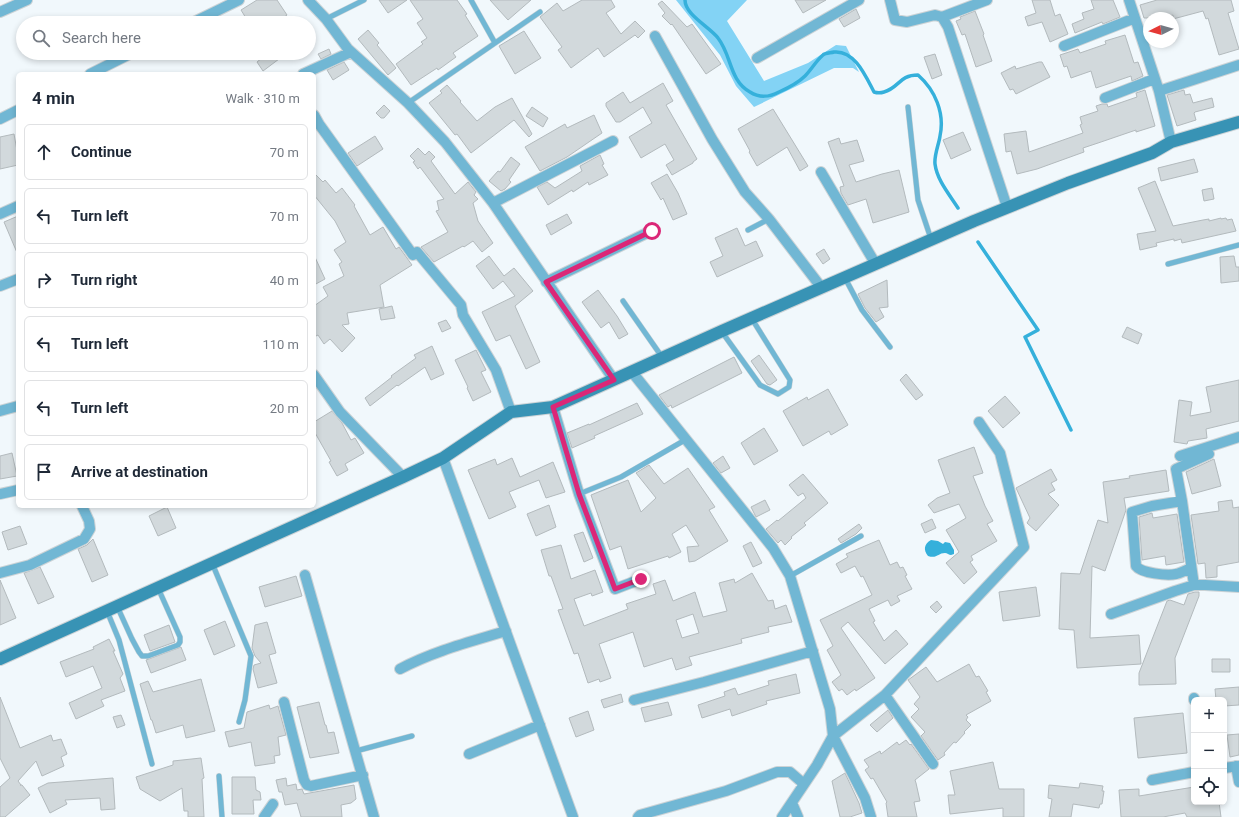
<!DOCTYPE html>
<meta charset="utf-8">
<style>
body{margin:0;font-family:Roboto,sans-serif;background:#f2f2f3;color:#1f2937}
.controls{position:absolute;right:12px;bottom:12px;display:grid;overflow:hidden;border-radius:6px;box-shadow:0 2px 6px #0003}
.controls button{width:36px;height:36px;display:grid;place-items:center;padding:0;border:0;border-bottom:1px solid #e0e1e3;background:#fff;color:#1f2937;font:20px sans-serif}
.compass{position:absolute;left:1143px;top:12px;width:36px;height:36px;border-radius:50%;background:#fff;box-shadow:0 2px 6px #0003;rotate:264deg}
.stop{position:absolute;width:12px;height:12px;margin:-9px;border:3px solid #db2777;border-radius:50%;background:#fff}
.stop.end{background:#db2777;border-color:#fff;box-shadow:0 1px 4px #0008}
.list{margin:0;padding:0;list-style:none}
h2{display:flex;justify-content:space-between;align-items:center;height:52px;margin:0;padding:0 16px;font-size:17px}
h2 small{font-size:13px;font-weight:400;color:#747a83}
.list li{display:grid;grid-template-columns:26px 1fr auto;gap:12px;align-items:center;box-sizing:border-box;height:56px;margin:0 8px 8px;padding:0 8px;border:1px solid #e0e1e3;border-radius:6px}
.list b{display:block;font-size:15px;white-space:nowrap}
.list em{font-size:13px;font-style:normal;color:#747a83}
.icon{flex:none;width:22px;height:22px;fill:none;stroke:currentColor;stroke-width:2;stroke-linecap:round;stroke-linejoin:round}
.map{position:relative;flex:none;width:1239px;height:817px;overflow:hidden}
.search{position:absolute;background:#fff;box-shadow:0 2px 6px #0003;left:16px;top:16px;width:300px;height:44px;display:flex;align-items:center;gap:10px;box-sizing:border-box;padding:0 14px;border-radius:22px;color:#747a83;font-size:15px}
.panel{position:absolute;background:#fff;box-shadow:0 2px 6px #0003;left:16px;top:72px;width:300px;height:436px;border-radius:6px}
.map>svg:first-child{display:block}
</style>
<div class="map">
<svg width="1239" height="817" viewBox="0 0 1239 817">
<rect width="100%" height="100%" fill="#f1f8fc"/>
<path fill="#83d3f5" d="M676 0H747L727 21 764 81 808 63 836 45 846 46 859 72 853 68H834L754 107 736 86 720 55Z"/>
<path fill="#35b0db" d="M931 540 938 541 943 544 945 542 950 543 954 550V554L951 555C949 555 947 553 945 553 938 553 937 559 928 556 923 550 924 544 931 540Z"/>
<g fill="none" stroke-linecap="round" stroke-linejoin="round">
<path stroke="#35b0db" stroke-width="3.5" d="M685 0C685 15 710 27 718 38 732 56 729 80 750 92 759 98 770 97 779 92 788 88 798 83 805 76 811 70 816 61 823 55 825 53 831 53 834 52 855 50 866 77 874 92 877 93 881 93 884 92 899 88 899 75 918 75 935 90 945 113 940 136 939 144 934 155 935 164 937 180 949 194 958 208
M978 242 1038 330 1025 337 1071 430"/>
</g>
<path fill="#d2d9dc" stroke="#b3babd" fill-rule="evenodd" d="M257 0H277L287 15 276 23H249L241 10Z
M379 0H407L388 13Z
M410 0H457L467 14 465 15 478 36 453 53 456 57 438 70 437 68 434 70 411 85 396 64 423 44 421 42 427 38 417 23 423 19Z
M490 0H531L508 20Z
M582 0H611L615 7 606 13 621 34 635 21 645 31 638 38 635 35 604 57 598 48 571 68 558 50 562 47 540 17 557 3 563 11Z
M795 0H826L803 13Z
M1032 0H1050L1055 16 1060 14 1068 34 1050 42 1042 22 1028 26 1025 17 1036 13Z
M1091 0H1113L1120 17 1103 24 1102 22 1075 33 1072 24 1084 19 1082 13 1094 9Z
M1157 0H1231L1234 11 1228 13 1239 49 1219 55 1208 18 1206 19 1203 11 1173 19V15L1162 18H1144L1140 5Z
M662 1 687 27 692 24 721 64 706 74 672 24 671 25 662 16 665 13 658 4Z
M856 9 860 18 844 27 839 19Z
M975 11 984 34 983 35 992 61 976 67 965 34 962 35 956 21 961 19 960 17Z
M368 30 379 43 377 45 396 68 388 75 358 39Z
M524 31 541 58 515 74 499 46Z
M1125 35 1134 63 1138 62 1143 76 1132 81 1131 76 1096 88 1091 71 1071 78 1067 66 1064 67 1060 55 1078 49 1080 53 1106 44 1105 41Z
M329 49 331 54 321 59 318 54Z
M268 53H274L279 59 263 71 257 62Z
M935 54 942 75 932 79 924 57Z
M344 62 349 70 333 80 327 70Z
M1039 62H1042L1050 77 1016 94 1013 89 1010 90 1001 73 1015 66 1016 69Z
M663 83 673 101 666 105 697 159 693 162V163L672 175 666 165 674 160 665 144 641 158 629 137 652 123 643 107 620 122H616L606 106V103L623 92 630 103Z
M447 85 461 101 460 102 477 121 495 107 512 98 532 134 529 137 514 120 471 153 457 134 455 135 429 103 442 93 440 91Z
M1145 90 1155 126 1136 132V130L1098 143 1083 148 1084 152 1037 169 1017 174 1011 151 1006 152 1004 134 1026 131 1029 152 1083 133 1080 125 1082 124 1080 117 1098 111 1096 106 1102 104H1107L1108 107 1137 97 1136 93Z
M1184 90 1185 95 1190 94 1193 103 1212 98 1214 107 1195 112 1194 113 1196 120 1177 126 1167 95Z
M384 105 390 111 384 118H381L376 113Z
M532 107 548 118 543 127 526 116Z
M773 109 808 166 800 171 787 147 757 166 749 152 750 151 738 129Z
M594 115 602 133 567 157 540 171 525 147 565 124 567 128Z
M963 132 971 150 951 159 943 140Z
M14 134 18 156V165L0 169V137Z
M375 136 383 149 357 166 348 153Z
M839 138 841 144 857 140 864 161 849 165 856 182 882 174 899 170 909 212 873 223 866 199 848 205 841 193 840 187 844 186 828 142Z
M418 148 425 155 429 151 435 157 431 161 455 194 468 182 476 192 474 195 478 199 473 203 478 221 493 243 482 252 473 241 464 247 463 246 434 262 421 247 448 232 436 211 439 210 437 201 444 199 420 167 418 169 413 162 415 161 410 156Z
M600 155 604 164 602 165 608 175 589 185 588 182 573 192 572 190 548 205 537 187 547 182 555 188 582 171 580 166Z
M511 157 520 164 509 180 511 182 505 189 501 191 489 181 498 171 500 172Z
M1194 159 1198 172 1161 181 1158 168Z
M314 173 323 182 325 180 336 193 342 188 355 205 354 206 370 235 383 227 396 249 399 247 412 265 380 285 384 307 347 313 349 324 342 325 355 338 342 352 330 339 324 344 318 335 314 337V306L328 296 323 287 344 276 339 264 342 262 334 250 346 242 335 221 314 195Z
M667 174 678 193 687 214 673 220 663 198 661 200 651 183Z
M1155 181 1173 226 1203 220 1209 219V221L1221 218V219L1226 218 1227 220 1232 219 1236 231 1182 243 1181 239 1174 241V239L1156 243 1157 246 1140 250 1137 234 1156 231 1138 188Z
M1212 188 1214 199 1204 201 1202 190Z
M567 214 572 223 551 235 546 225Z
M18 216V255L4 222Z
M737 228 745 246 756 241 763 256 717 277 710 262 723 256 715 238Z
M824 249 830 259 823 264 816 254Z
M314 255 325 279 314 285Z
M489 256 504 276 514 268 533 291 515 306 540 362 526 369 510 335 496 341 482 312 515 296 503 281 493 289 476 266Z
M1234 256 1236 267H1239V281L1221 283 1220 257Z
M887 280 888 307 879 308 884 317 876 322 865 308 858 294Z
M598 290 617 316 628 334 619 339 609 322 601 328 582 302Z
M392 306 395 318 381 320 379 309Z
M446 320 451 328 442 332 438 323Z
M1127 327 1142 334 1138 344 1122 337Z
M432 346 444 374 431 380 425 367 398 386 397 385 370 406 365 398 392 377 391 376 416 358 414 355Z
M476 350 486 370 481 372 491 392 473 401 467 388 468 387 455 360Z
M759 355 777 380 770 385 767 384 751 361Z
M734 357 742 373 672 408 671 405 668 407 659 395Z
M906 374 923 395 916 400 900 380Z
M1239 380V421L1206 429 1207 438 1188 441 1187 444 1174 442 1179 400 1192 402 1190 416 1211 412 1206 387Z
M828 389 848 425 831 435 829 431 803 446 783 411 807 397 808 400Z
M1005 396 1020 413 1003 428 988 411Z
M637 403 643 414 594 436 595 438 572 448 567 433 589 424V425Z
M332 411 342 423 351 440 355 438 364 453 345 464 348 470 337 476 329 462 331 461 314 431V422Z
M764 428 778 451 754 465 741 443Z
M974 447 983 473 973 476 985 506 993 521 987 524 997 541 971 556 973 560 970 562 977 572 964 584 946 563 959 552 946 530 966 518 959 504 934 513 928 505 937 498 950 493 938 460Z
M12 453 17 476 0 479V456Z
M723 456 730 468 721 473 713 463Z
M512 458 520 477 553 462 565 492 546 498 539 480 509 492 516 507 489 519 468 470 495 459 497 465Z
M1214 459 1221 486 1192 494 1186 472Z
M649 465 664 484 688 468 715 507 709 510 728 541 695 561 689 562 687 547 699 546 686 525 672 534 681 552 669 558 668 556 628 569 621 546 610 550 591 495 628 480 641 512 656 498 636 473Z
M1051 469 1057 480 1051 483 1055 490 1048 494 1059 505 1036 531 1027 523 1030 518 1016 488Z
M1166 470 1169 491 1124 498 1126 510 1105 571 1092 566 1090 638 1139 635 1141 664 1077 668 1074 630 1059 629 1061 573 1080 574 1098 520 1108 523 1103 482 1130 478 1129 476Z
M803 474 828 503 804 523 806 525 791 537 792 538 785 545 781 540 778 543 766 529 777 520 778 521 806 498 803 493 798 496 789 485Z
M765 500 770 510 756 517 751 507Z
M1232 500 1233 508 1239 507V562L1217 566V577L1206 578 1205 563 1198 564 1191 515 1219 511 1218 502Z
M549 505 556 527 536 536 527 514Z
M167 507 176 528 158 536 149 516Z
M1152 513 1153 518 1177 514 1184 562 1166 565 1165 556 1142 560 1139 517Z
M932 519 936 528 925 533 921 524Z
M859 524 862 528 856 534 841 543 838 539Z
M20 526 27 544 8 550 2 532Z
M583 532 593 558 584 562 574 535Z
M93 539 108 575 92 582 78 549 87 545Z
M879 540 890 565 897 562 900 568 903 567 907 575 905 576 912 589 897 596 900 601 891 606 888 600 869 609 875 621 873 622 884 641 896 630 908 644 885 664 848 622 841 628 875 678 856 691 855 689 847 695 842 689 839 691 832 682 841 675 827 650 833 646 820 620 872 595 863 576 861 577 855 566 841 573 836 564 848 557 846 554Z
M751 542 762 563 753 567 743 546Z
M561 545 571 579 595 570 603 592 592 596 591 593 574 599 584 626 628 609 626 604 656 594 653 584 665 580 673 601 695 592 703 617 727 611 719 583 734 579 735 583 752 573 768 601 773 600 775 609 786 605 792 622 768 627 769 632 741 639 742 643 689 657 692 665 676 670 672 658 644 667 633 632 599 644 611 678 600 682 599 679 588 683 578 653 574 654 558 610 563 609 551 576H549L541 550ZM693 614 699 633 682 638 676 620Z
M40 567 54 597 38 604 24 573Z
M296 576 302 596 265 607 259 587Z
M0 580 16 618 0 625Z
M1036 587 1040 616 1003 621 999 592Z
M1195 592H1199V596L1175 658 1176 684 1139 685V673L1167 601 1170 600 1184 605 1188 594Z
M937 601 942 607 936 613 930 607Z
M225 621 235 646 214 655 204 630Z
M267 622 276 653 269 655 277 683 258 688 253 669 254 665 261 663 255 656 252 648 255 625Z
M169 625 175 642 150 651 144 635Z
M109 639 115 651H113L123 674 120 678 125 691 101 700 104 706 76 719 69 703 102 688 93 666 66 677 60 662 94 649 93 647Z
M181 647 186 660 151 673 146 660Z
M1212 659H1230V672H1212Z
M969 664 976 677 979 676 988 691 986 692 991 701 966 715 968 717 966 720 971 725 964 732 965 733 956 743 954 742 944 753 945 755 938 760 921 736 925 732 911 717 919 709 914 704 920 697 908 680 926 667 937 682Z
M796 674 800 693 766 701 767 704 732 716 730 709 702 718 698 705 725 696 724 692 735 688 738 695 769 685 768 681Z
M201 679 215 731 186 738 183 725 156 733 152 720H151L140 684 148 681 153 692Z
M1239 687V705L1224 706V700H1216L1215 689Z
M621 694 623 702 604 708 601 700Z
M0 697 20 748 51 735 53 741 61 739 67 754 61 757 64 766 42 776 36 761 18 781 21 785H20H22L30 795 5 817H0V787L10 778 0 758Z
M319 702 325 725H326L328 733 334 732 339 753 310 758 297 707Z
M668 702 672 715 645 722 641 708Z
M269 705 270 709 278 706 286 735 278 737 280 755 274 756 275 763 255 766 251 742 229 747 225 732 244 728 247 712Z
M888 710 893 718 877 732 870 725Z
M588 711 594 730 576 737 569 718Z
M1183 713 1187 753 1138 758 1134 718Z
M121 715 125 725 117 728 113 717Z
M1239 734V755L1230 757 1227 735Z
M906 740 910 745 911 744 929 769 915 780 916 783 920 801 914 802 917 817H888L886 803 887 802 873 778 871 779 865 770 869 767 864 760 880 751 881 754 897 742 899 745Z
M201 758 204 778 202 779 204 817H188V811H184L182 788 160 801 140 789 136 777 173 765V761Z
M993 762 999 789H1024V817H1003V808L950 814 948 795H955L950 771Z
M845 773 859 803 862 813 850 817H840L832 781Z
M232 777H255L256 790 260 792 261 800H253L254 814H232Z
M113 778 115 809 101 810 100 798 65 800 67 804 50 813 38 788 48 783Z
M286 778 287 786 296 784 297 790 302 789 304 794 354 785 356 799 351 803 341 805 342 817H301L297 803 285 805 282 792H279L276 780Z
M1080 783 1103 786 1102 791H1104L1102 804H1100L1099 808 1073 804 1071 817H1049L1052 799 1048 798 1049 785 1079 788Z
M1194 787V802H1219L1221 817H1187L1185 813 1163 817H1121L1119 790 1139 789V796Z"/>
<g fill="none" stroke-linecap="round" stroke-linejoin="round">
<defs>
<path id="lane" d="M471 0 495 43
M326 19 364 0
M408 103 540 12
M908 107 918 200 931 239
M748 230 769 219
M1168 264 1239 245
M845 278 862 310 890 347
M623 301 662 357
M722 332 760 385 778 394 789 387 790 380 752 319
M579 494 621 477 685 440
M212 563 251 656 245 700 239 722
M790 576 861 536
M117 606 132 639 139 652 142 656H148L178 645 180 642V637L158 588
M107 611 119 640 152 764
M356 751 412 736
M219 776 222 817"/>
<path id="street" d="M308 0 326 19 348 49 408 103 445 142 493 203 614 380
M890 0 895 20 907 22 935 15 942 17 948 27 1007 207
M1129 0 1159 91 1171 142
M0 12 27 0
M942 17 987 0
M192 23 239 0
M655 36 712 139 745 192 769 219 821 287
M1064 46 1135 18
M757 58 859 0
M90 74 132 53
M303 74 351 52
M1159 91 1239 65
M1105 98 1154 79
M314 115 319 124 413 255 417 252 461 305 463 315 496 370 511 412
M0 119 18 110
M821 172 875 263
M493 203 613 141
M0 214 18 206
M546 282 651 231
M0 286 18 279
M632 372 773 548 790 576 830 709 833 736 865 798 871 817
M314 375 340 412 403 477
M553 407 579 494 615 589 641 579
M0 411 18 406
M1180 456 1239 437
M443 458 573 817
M0 494 18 490
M1182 501 1152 506 1132 512 1136 566C1141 573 1167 576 1176 574 1181 573 1186 570 1191 568
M0 573 30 565 84 539 90 529 89 521 82 506
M305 575 374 817
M1194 585 1182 501 1176 469 1209 454
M1111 614 1175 591 1194 585H1205L1239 587
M400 669C434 651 470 642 506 631
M885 695 933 764
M1194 698V700
M634 700 704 682 813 651
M284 702 304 780 307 785 311 786 363 775
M469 754 540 725
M1236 766 1239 782
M1224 768 1239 766
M1152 780 1194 772
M792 803 798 817
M264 817 273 804
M638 817 640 815 726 791 777 772H790L804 784
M782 817 817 765 833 736 885 695 1024 547 1000 453 979 422"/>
<path id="secondary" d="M0 659 403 477 443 458 511 412 553 407 722 331 974 221 1068 183 1152 153 1171 142 1239 122"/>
</defs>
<use href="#lane" stroke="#ccd3d6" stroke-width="6"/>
<use href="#street" stroke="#ccd3d6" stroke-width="12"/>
<use href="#secondary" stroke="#ccd3d6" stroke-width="14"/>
<use href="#lane" stroke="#71b7d4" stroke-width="5"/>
<use href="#street" stroke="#71b7d4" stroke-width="10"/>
<use href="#secondary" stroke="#3893b5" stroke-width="12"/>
</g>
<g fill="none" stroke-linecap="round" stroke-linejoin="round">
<path stroke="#db2777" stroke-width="5" d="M641 579 615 589 579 494 553 407 614 380 546 282 652 231"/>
</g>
</svg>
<div class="controls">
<button>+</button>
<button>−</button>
<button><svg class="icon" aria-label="locate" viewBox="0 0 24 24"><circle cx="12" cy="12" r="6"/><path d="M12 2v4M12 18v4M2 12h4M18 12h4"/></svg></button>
</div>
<svg class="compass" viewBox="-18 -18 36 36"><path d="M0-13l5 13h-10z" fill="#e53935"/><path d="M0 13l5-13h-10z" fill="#747a83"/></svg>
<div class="stop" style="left:652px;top:231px"></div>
<div class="stop end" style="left:641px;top:579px"></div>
<div class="search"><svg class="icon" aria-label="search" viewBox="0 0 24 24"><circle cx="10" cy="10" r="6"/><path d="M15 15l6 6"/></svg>Search here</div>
<section class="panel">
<h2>4 min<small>Walk · 310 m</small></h2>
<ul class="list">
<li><svg class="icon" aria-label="ahead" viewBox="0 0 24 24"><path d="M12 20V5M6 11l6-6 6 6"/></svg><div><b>Continue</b></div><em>70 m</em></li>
<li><svg class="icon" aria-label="left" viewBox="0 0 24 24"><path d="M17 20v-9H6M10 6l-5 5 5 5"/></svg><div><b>Turn left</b></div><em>70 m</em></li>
<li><svg class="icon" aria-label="right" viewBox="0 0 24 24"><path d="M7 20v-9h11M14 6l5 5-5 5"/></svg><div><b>Turn right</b></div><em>40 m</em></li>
<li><svg class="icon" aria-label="left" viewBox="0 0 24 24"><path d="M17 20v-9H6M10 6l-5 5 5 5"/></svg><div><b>Turn left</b></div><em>110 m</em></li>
<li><svg class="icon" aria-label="left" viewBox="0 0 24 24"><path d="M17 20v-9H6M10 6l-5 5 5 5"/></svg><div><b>Turn left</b></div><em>20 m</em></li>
<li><svg class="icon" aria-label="arrive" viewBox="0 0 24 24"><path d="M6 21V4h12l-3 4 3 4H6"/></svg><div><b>Arrive at destination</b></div></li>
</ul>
</section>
</div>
